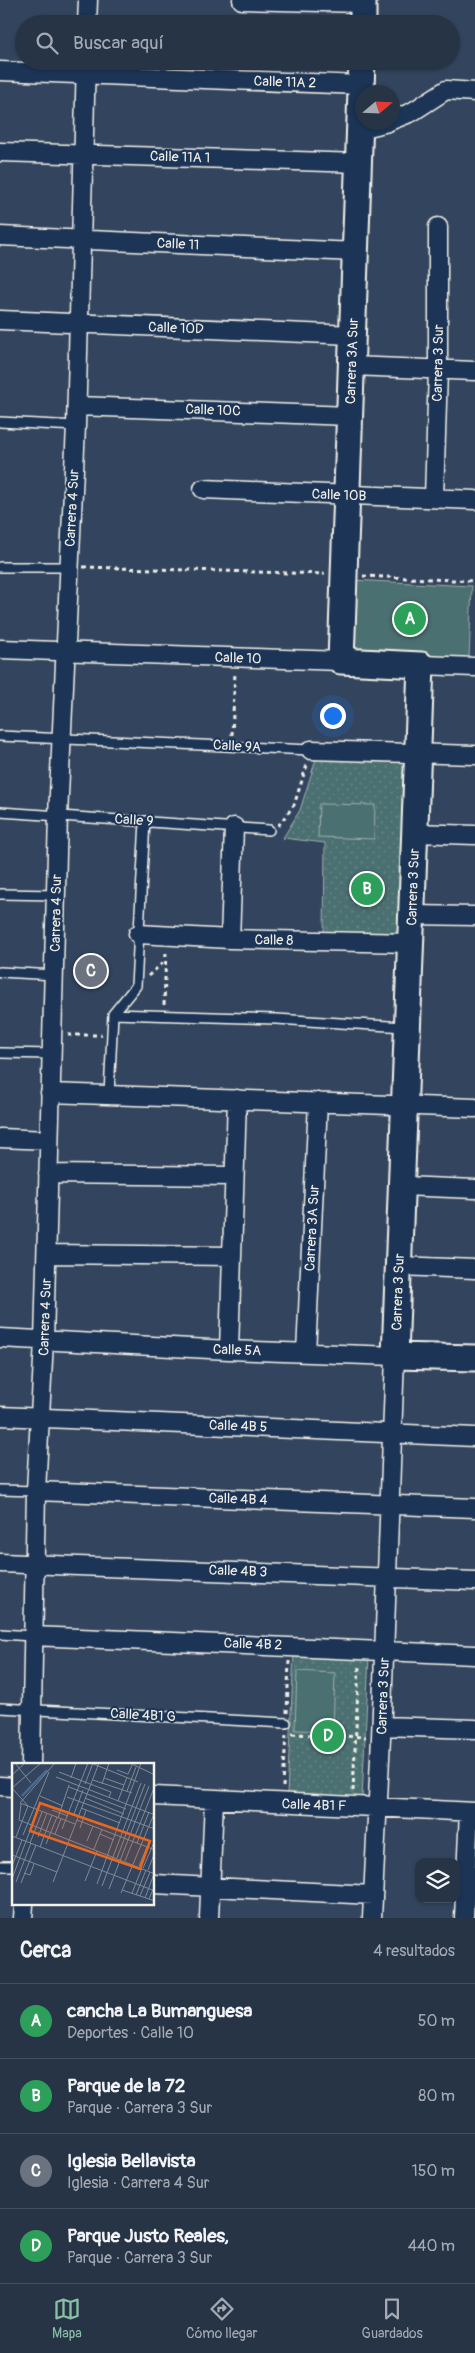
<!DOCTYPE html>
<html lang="es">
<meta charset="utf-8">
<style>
body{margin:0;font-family:Pangolin,sans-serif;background:#2e3c4d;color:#f1f3f6}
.controls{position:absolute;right:15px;bottom:15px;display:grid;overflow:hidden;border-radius:10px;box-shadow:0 1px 4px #0004}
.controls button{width:45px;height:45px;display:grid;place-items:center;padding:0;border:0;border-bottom:1px solid #424f5f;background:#263446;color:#f1f3f6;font:25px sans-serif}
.compass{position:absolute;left:355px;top:85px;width:45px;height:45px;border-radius:50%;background:#263446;box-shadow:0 1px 4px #0004;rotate:71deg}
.you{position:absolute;left:332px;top:715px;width:18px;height:18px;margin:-12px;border:4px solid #fff;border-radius:50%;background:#1a73e8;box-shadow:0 0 0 8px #1a73e833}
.badge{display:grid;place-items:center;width:32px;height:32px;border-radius:50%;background:#8abfa5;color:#fff;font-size:16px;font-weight:700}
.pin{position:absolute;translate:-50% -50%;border:2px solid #fff;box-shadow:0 1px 5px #0006}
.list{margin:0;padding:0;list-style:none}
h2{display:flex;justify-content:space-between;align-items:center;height:65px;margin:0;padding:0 20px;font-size:21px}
h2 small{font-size:16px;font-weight:400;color:#a4aab3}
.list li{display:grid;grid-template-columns:32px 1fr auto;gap:15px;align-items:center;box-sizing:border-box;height:75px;padding:0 20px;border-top:1px solid #424f5f}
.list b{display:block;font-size:19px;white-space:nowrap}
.list p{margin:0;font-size:16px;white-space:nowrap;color:#a4aab3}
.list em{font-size:16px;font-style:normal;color:#a4aab3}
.icon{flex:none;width:28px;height:28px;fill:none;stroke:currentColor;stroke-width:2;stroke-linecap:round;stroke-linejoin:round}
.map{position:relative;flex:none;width:475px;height:1918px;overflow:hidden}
.search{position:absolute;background:#263446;box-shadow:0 1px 4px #0004;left:15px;right:15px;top:15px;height:55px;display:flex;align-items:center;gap:12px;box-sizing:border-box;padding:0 18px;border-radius:28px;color:#a4aab3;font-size:19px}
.sheet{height:365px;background:#263446}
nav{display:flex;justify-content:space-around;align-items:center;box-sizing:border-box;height:70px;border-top:1px solid #424f5f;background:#263446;font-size:14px;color:#a4aab3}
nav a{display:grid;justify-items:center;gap:2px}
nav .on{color:#8abfa5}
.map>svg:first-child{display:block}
</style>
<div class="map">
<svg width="475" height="1918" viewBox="0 0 475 1918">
<defs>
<pattern id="green-dots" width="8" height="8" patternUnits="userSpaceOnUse" patternTransform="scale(1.25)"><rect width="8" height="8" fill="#4c6f71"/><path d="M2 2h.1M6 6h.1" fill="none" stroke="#668485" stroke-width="1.8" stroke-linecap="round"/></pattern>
</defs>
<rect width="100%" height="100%" fill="#33455e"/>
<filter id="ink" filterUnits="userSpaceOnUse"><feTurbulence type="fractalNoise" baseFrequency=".02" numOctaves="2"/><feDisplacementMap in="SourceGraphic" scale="10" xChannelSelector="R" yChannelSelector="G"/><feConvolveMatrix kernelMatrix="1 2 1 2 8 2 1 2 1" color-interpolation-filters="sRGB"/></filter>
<g filter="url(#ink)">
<path fill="url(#green-dots)" stroke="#a0b0ac" d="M317 756 413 760 408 936 324 934 325 843 283 838 300 810Z
M294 1653 369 1657 362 1798 287 1794Z"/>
<path fill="#4c6f71" stroke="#a0b0ac" d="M351 580 472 586 469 658 348 652Z
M319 804 375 805 374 839 318 837Z
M297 1671 335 1673 333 1731 295 1730Z"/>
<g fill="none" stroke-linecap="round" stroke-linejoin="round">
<defs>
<path id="lane" d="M0 422 76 426
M0 567H69
M0 736 311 750
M0 812 269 830
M0 894 57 895
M0 972 55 975
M113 1014 276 1019 405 1027
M0 1053 52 1054
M109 1094 113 1014 136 986 145 821
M0 1490 36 1491
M0 1634 32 1636
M0 1708 286 1723
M0 1866H14"/>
<path id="street" d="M242 0 363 3
M87 24 88 0
M0 71 361 85
M392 120 412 112 446 90 475 92
M360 129 388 122
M0 152 360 163
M0 236 356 252
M0 320 353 335
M352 366 475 371
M77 406 350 416
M203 489 475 500
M434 498 438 370V227
M0 649 341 661
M421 665 475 667
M311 750 475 755
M415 833 475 835
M411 915 475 916
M138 934 230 939 410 943
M230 939 234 827
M50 1093 475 1108
M0 1138 48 1140
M48 1174 233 1176
M402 1186 475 1189
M47 1254 232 1256
M399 1266 475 1269
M0 1338 229 1350 395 1356 381 1738 372 1918
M229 1350 237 1099
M306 1353 318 1102
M0 1416 475 1437
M36 1491 475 1508
M0 1563 475 1581
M32 1636 475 1655
M382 1726 475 1729
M31 1764 36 1491 44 1341 58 816 76 426 86 61
M0 1786 14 1787
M154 1796 475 1812
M154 1884 373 1895
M23 1918 24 1904
M209 1918 214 1800
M464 1918 469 1812"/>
<path id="secondary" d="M363 24V0
M362 61 341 661 421 665 395 1356 475 1358"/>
</defs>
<use href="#lane" stroke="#f4f1e8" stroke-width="12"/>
<use href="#street" stroke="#f4f1e8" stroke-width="21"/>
<use href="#secondary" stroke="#f4f1e8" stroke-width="29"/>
<path stroke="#f4f1e8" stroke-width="3" stroke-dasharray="4 4" stroke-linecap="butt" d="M83 567 325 574
M363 576 475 581
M232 735 235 672
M278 826 294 805 307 765
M148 976 165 961
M164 1005 166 951
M68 1035H102
M287 1713 289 1661
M292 1734 366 1737
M283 1787 286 1734
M353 1791 359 1666"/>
<use href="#lane" stroke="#1d3557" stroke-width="9"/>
<use href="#street" stroke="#1d3557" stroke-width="18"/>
<use href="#secondary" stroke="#1d3557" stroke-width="25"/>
</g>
</g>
<g text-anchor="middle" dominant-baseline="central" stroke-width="4" stroke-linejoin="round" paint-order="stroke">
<g font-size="14" fill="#f4f1e8" stroke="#1d3557">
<text transform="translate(285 82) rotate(2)">Calle 11A 2</text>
<text transform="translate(180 157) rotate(2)">Calle 11A 1</text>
<text transform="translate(178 244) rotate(3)">Calle 11</text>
<text transform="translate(176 328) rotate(2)">Calle 10D</text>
<text transform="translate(352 361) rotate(-88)">Carrera 3A Sur</text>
<text transform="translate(438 363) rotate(-89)">Carrera 3 Sur</text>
<text transform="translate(213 410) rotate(2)">Calle 10C</text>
<text transform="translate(339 495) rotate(2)">Calle 10B</text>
<text transform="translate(72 508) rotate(-87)">Carrera 4 Sur</text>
<text transform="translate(238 658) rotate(2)">Calle 10</text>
<text transform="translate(237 746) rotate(3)">Calle 9A</text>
<text transform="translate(134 820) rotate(4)">Calle 9</text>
<text transform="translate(413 887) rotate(-88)">Carrera 3 Sur</text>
<text transform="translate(56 913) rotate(-89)">Carrera 4 Sur</text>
<text transform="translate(274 940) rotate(1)">Calle 8</text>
<text transform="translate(312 1228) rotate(-87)">Carrera 3A Sur</text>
<text transform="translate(398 1292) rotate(-88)">Carrera 3 Sur</text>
<text transform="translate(45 1317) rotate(-88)">Carrera 4 Sur</text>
<text transform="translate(237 1350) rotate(2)">Calle 5A</text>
<text transform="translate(238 1426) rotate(2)">Calle 4B 5</text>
<text transform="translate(238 1499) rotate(2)">Calle 4B 4</text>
<text transform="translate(238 1571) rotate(2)">Calle 4B 3</text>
<text transform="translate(253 1644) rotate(2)">Calle 4B 2</text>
<text transform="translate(383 1696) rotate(-88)">Carrera 3 Sur</text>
<text transform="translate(143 1715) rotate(3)">Calle 4B1 G</text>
<text transform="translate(314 1805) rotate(2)">Calle 4B1 F</text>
</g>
</g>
<g transform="translate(12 1763)">
<rect width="142" height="142" fill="#33455e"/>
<path fill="none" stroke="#4a6b90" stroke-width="2.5" d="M10 33 35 7"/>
<path fill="none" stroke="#808a95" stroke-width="1" d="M3 0 19 20M43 0 8 40 63 61M79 0 126 19M118 0 143 12M105 7 116 11 120 2M47 9 99 29 97 34M0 12 13 0M44 14 143 52M59 15 64 0M92 15 112 22M81 17 120 30M73 21 81 0M90 21 97 0M57 24 114 46M0 25 29 0M0 25 16 43M115 28 124 4M28 33 51 43M55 34 143 66M73 35 112 51M106 38 115 14M69 45 108 60M40 47 56 53M133 48 142 25M62 51 71 27M46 55 57 22M7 57 143 111M7 57 9 41M65 57 143 87M20 63 26 47M68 65 74 47M50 66 76 0M43 71 49 56M88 71 102 77M11 72 37 9M0 73 143 128M4 74 16 43M26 74 35 50M37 74 51 80M14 78 20 63M75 78 81 63M18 80 30 49M125 80 137 49M34 81 45 54M28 84 40 52M82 86 90 66M0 92 45 109M105 95 133 21M113 98 133 48M0 103 10 77M127 103 135 84M131 105 143 77M136 107 143 89M12 110 18 112 22 101M0 116 14 78M73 118 85 88M4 119 19 80M41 119 87 0M9 120 24 82M85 121 129 0M90 123 129 20M97 126 137 23M110 127 143 138M109 130 142 51M120 130 130 105M124 132 134 107M128 133 138 109M133 135 142 111M137 136 143 122"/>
<path fill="#e96822" fill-opacity="0.15" stroke="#e96822" stroke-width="2.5" d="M28 40 138 78 128 106 18 68Z"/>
<rect width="142" height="142" fill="none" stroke="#f4f1e8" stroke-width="2.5"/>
</g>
</svg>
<div class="controls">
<button><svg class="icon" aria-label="layers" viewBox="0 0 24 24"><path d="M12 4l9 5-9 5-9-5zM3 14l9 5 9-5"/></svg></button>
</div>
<svg class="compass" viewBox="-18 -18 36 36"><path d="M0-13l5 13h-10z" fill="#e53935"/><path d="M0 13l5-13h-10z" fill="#a4aab3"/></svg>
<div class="you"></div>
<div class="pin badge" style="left:410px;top:619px;background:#2e9e5b">A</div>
<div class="pin badge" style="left:367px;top:889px;background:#2e9e5b">B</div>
<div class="pin badge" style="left:91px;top:971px;background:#6b7280">C</div>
<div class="pin badge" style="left:328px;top:1736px;background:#2e9e5b">D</div>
<div class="search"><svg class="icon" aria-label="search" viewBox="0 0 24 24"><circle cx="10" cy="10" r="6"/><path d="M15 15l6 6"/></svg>Buscar aquí</div>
</div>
<section class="sheet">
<h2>Cerca<small>4 resultados</small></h2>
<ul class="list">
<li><span class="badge" style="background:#2e9e5b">A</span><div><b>cancha La Bumanguesa</b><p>Deportes · Calle 10</p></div><em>50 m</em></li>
<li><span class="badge" style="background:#2e9e5b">B</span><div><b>Parque de la 72</b><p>Parque · Carrera 3 Sur</p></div><em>80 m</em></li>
<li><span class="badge" style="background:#6b7280">C</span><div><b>Iglesia Bellavista</b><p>Iglesia · Carrera 4 Sur</p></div><em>150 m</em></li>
<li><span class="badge" style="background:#2e9e5b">D</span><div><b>Parque Justo Reales,</b><p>Parque · Carrera 3 Sur</p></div><em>440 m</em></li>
</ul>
</section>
<nav>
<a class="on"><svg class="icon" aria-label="map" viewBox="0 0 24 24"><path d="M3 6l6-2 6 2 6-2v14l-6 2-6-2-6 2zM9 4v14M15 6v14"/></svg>Mapa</a>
<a><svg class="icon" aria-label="directions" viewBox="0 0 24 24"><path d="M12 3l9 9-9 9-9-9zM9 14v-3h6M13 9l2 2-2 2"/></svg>Cómo llegar</a>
<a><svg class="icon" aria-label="saved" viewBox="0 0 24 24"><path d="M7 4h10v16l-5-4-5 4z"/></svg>Guardados</a>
</nav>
